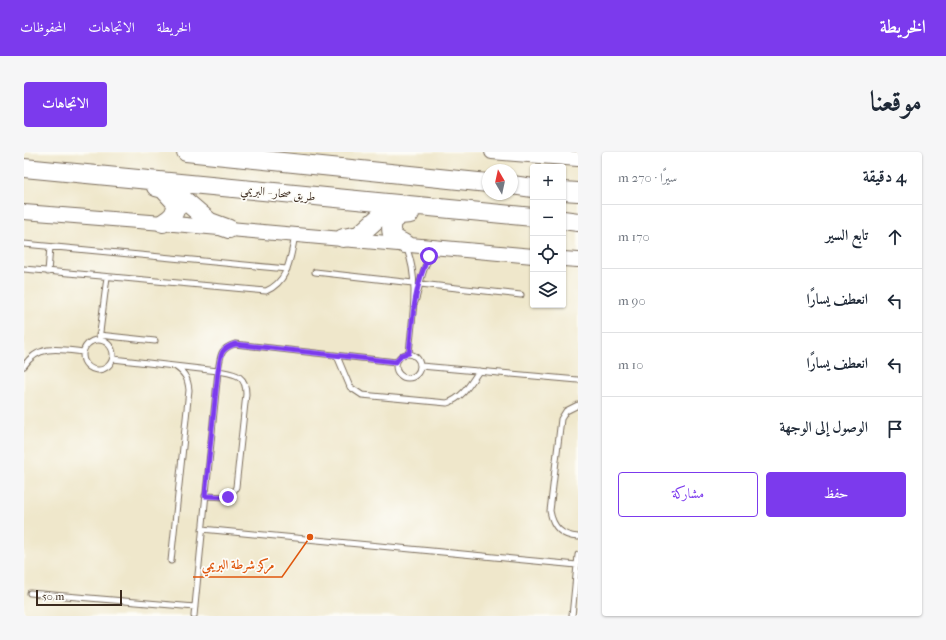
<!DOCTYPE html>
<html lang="ar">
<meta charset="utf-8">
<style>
body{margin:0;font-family:"IM FELL French Canon",Amiri,serif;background:#f6f6f7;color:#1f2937;direction:rtl}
.controls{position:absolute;right:12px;top:12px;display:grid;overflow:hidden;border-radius:4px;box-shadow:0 1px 3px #0004}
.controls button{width:36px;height:36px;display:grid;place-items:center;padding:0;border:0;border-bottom:1px solid #e0e1e3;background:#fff;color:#1f2937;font:20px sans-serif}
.compass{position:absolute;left:458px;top:12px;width:36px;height:36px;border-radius:50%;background:#fff;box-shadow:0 1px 3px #0004;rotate:351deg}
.scale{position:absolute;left:12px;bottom:10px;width:86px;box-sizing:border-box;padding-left:4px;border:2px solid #3b2a1e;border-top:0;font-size:11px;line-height:14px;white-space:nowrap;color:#3b2a1e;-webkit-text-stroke:3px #fdfcf7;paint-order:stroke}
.stop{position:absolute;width:12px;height:12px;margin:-9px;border:3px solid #7c3aed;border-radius:50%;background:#fff}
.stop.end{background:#7c3aed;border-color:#fff;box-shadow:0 1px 4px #0008}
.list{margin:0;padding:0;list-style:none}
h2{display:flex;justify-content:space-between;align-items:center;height:52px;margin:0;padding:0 16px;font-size:17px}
h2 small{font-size:13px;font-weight:400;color:#747a83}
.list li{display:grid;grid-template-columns:26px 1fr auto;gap:12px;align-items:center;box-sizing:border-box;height:64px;padding:0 16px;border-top:1px solid #e0e1e3}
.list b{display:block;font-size:15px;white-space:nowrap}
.list em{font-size:13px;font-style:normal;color:#747a83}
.actions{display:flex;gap:8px;padding:12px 16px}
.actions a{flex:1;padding:9px 0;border:1px solid #7c3aed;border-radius:4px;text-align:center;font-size:14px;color:#7c3aed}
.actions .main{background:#7c3aed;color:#fff}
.icon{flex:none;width:22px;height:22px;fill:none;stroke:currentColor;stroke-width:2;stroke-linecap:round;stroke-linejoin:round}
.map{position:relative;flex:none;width:554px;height:464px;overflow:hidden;direction:ltr;border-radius:4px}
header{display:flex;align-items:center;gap:24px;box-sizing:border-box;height:56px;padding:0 20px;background:#7c3aed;color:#fff}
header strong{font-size:19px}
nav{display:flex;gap:22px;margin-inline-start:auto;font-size:14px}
.intro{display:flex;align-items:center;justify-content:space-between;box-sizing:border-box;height:96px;padding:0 24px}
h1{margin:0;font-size:28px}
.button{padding:10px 18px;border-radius:4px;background:#7c3aed;color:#fff;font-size:14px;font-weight:700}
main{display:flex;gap:24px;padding:0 24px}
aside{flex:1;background:#fff;border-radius:4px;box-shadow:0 1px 3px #0004}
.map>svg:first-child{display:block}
</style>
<header>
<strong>الخريطة</strong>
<nav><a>الخريطة</a><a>الاتجاهات</a><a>المحفوظات</a></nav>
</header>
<div class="intro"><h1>موقعنا</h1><a class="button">الاتجاهات</a></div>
<main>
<aside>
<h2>4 دقيقة<small>سيرًا · 270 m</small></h2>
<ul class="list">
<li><svg class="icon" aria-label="ahead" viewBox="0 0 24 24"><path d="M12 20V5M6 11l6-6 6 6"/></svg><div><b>تابع السير</b></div><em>170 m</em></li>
<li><svg class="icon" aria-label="left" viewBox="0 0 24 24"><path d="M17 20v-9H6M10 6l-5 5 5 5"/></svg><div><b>انعطف يسارًا</b></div><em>90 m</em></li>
<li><svg class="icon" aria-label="left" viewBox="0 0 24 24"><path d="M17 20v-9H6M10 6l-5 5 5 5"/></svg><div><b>انعطف يسارًا</b></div><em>10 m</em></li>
<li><svg class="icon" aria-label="arrive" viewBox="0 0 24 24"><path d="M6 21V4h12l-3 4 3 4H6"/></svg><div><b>الوصول إلى الوجهة</b></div></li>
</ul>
<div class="actions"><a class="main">حفظ</a><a>مشاركة</a></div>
</aside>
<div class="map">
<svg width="554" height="464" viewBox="0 0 554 464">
<rect width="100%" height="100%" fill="#fdfcf7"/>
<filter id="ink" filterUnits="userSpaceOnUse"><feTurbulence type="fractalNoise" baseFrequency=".025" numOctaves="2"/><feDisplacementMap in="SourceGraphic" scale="8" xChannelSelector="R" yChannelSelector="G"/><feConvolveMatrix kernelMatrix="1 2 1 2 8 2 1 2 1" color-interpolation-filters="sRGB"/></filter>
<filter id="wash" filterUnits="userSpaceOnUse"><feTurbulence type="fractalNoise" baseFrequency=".012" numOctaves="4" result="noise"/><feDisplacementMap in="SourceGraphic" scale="16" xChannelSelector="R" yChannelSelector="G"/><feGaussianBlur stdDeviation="0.9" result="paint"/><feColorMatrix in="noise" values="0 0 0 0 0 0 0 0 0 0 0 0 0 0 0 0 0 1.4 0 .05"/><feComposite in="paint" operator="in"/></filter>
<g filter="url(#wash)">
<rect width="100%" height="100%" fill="#efe7cb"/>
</g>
<g filter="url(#ink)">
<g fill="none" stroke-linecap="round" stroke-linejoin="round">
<defs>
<path id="lane" d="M0 92 263 117
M382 95C396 127 388 167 385 201
M0 117 242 139C265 129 266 106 271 84
M24 120 26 95
M291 120 389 131
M396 132 497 143
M391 150C397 131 398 112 412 97
M75 183 131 189
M59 203a15 15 0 1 1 30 0a15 15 0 1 1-30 0Z
M75 188 83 125
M372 214a12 12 0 1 1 24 0a12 12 0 1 1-24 0Z
M313 204 326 235 338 243 423 251C439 246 446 232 455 219
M89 207 194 219C210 222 222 222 222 242L212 335 209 341 204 345 181 344
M0 214C14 192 36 197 59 200
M397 214 554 228
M554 253 542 259 537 267 526 359C529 375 537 384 554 385
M178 377 553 413
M147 409 165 238C164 227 161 221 152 215
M6 441 171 455
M170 464 194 219C197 204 195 197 211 192L372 210
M548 464 554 403"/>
<path id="secondary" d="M468 0 554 7
M0 60 139 71 509 104
M539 107 554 108"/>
<path id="highway" d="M162 0 464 31
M0 16 509 65
M488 33 509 36
M132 35 151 40 186 70 205 77
M539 39 554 40
M539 68 554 70
M139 71C148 65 152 62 152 51L141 39
M319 86 335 83 354 66 363 61 382 59
M381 92C369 86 365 83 368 69L376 63 386 62"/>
</defs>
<use href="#lane" stroke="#7a6c5b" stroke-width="7"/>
<use href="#secondary" stroke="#7a6c5b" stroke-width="16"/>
<use href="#highway" stroke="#7a6c5b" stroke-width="20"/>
<use href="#lane" stroke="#fff" stroke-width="5"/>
<use href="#secondary" stroke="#fff" stroke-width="14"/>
<use href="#highway" stroke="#fff" stroke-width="18"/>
</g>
</g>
<g fill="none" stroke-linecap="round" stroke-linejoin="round" filter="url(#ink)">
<path stroke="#7c3aed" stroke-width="5" d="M204 345 181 344 194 219C197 204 195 197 211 192L372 210 377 203 385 201C388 169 390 134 405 104"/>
</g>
<g text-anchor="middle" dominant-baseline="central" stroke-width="3.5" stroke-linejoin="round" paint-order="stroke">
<g font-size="12" fill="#3b2a1e" stroke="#fdfcf7">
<text transform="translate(254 41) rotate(6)">طريق صحار - البريمي</text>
</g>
</g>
<path fill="none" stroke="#df570d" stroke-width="1.5" d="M286 385L258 425H169"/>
<circle fill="#df570d" stroke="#fdfcf7" stroke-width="1.5" cx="286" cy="385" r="4"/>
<g font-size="13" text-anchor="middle" font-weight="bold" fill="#df570d" stroke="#fdfcf7" stroke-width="3.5" stroke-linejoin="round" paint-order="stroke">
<text x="214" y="417">مركز شرطة البريمي</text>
</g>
</svg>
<div class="controls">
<button>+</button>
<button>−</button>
<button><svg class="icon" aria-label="locate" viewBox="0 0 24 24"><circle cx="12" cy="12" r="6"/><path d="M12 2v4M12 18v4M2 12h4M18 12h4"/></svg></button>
<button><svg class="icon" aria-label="layers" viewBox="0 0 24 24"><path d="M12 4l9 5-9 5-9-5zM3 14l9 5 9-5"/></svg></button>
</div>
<svg class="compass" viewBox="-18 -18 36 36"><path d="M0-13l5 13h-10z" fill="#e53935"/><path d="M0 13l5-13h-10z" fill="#747a83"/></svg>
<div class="scale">50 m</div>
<div class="stop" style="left:405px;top:104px"></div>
<div class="stop end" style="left:204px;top:345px"></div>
</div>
</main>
